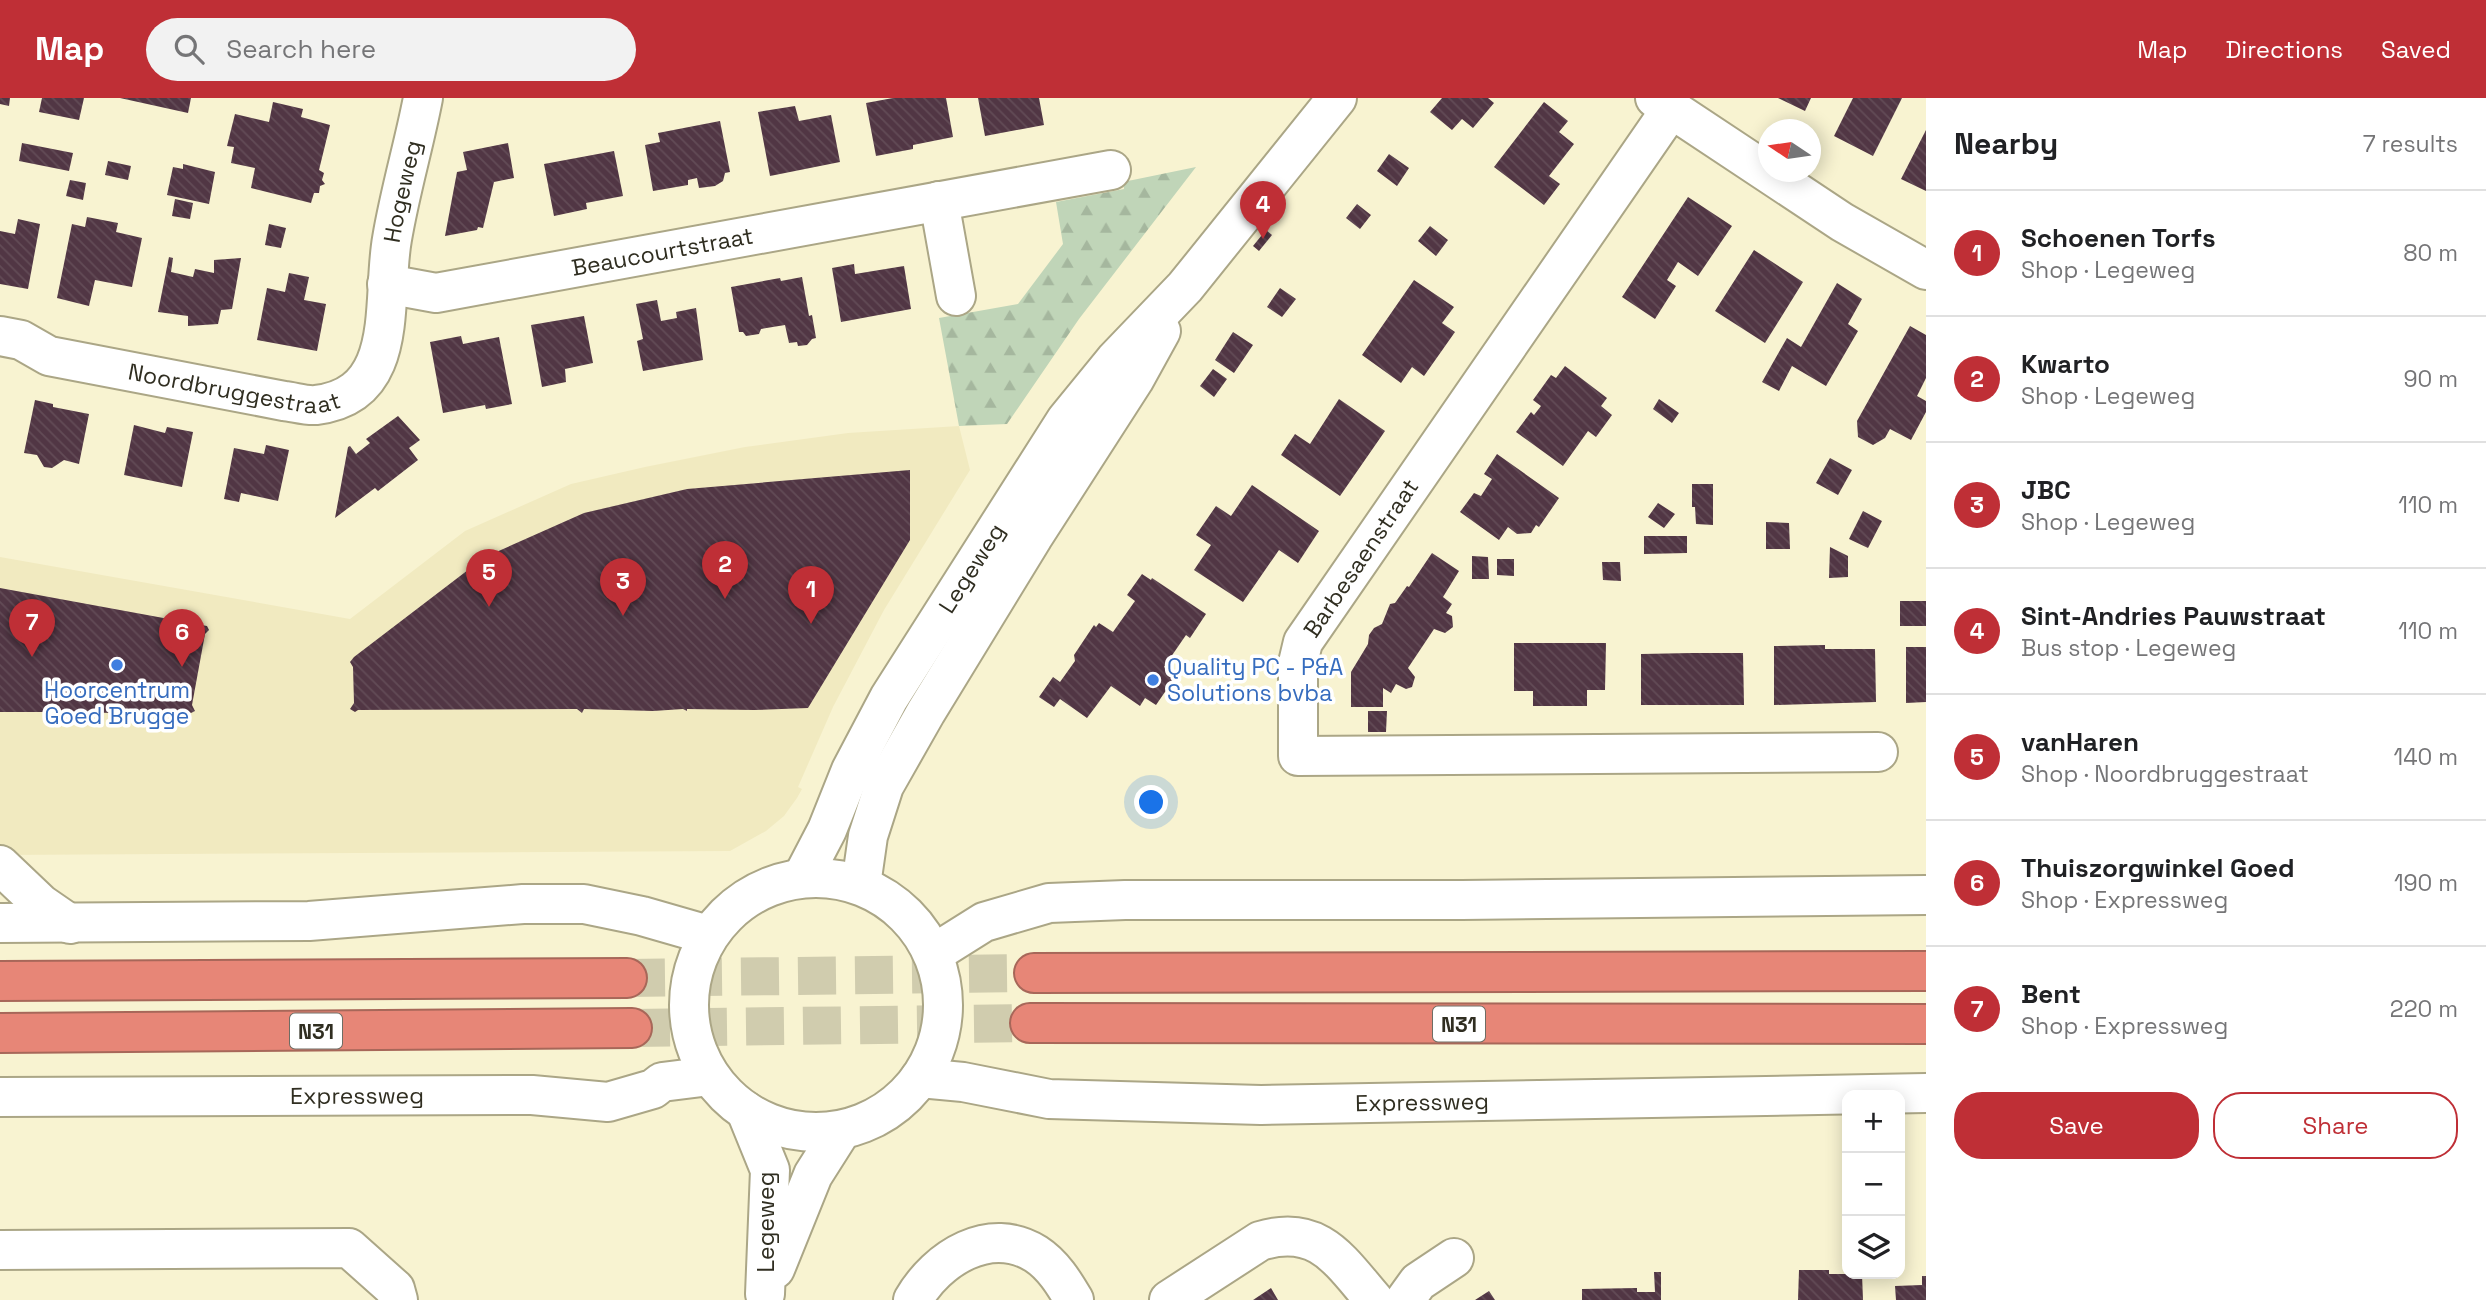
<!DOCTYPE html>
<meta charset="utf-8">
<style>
body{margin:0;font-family:"Space Grotesk",sans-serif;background:#f2f2f2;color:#202124}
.controls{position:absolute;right:21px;bottom:21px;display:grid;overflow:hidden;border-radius:14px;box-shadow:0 4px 18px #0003}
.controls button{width:63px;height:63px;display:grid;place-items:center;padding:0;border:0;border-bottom:2px solid #e0e0e0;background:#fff;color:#202124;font:35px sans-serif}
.compass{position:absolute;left:1758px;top:21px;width:63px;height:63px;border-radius:50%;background:#fff;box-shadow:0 4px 18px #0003;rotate:283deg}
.you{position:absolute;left:1152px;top:705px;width:24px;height:24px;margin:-18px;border:5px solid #fff;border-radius:50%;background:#1a73e8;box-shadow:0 0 0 10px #1a73e833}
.badge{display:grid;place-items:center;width:46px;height:46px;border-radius:50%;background:#bf2f36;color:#fff;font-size:23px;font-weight:700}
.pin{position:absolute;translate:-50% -58px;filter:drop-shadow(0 2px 4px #0008)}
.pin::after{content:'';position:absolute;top:37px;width:24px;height:21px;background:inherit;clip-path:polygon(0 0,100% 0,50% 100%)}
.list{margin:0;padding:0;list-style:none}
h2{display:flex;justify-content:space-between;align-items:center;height:91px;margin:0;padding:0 28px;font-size:30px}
h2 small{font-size:23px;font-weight:400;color:#757577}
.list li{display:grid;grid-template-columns:46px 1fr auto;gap:21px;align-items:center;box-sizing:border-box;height:126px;padding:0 28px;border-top:2px solid #e0e0e0}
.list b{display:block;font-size:26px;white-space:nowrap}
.list p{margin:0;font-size:23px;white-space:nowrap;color:#757577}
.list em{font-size:23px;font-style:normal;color:#757577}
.actions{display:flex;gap:14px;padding:21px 28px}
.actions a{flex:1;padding:16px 0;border:2px solid #bf2f36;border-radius:28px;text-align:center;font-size:24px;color:#bf2f36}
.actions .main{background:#bf2f36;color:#fff}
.icon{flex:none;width:38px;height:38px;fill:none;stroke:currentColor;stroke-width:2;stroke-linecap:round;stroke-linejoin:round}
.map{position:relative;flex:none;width:1926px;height:1202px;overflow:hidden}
header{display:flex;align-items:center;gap:42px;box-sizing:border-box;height:98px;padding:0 35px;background:#bf2f36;color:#fff}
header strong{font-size:33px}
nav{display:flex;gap:38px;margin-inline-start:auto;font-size:24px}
.search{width:490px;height:63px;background:#f2f2f2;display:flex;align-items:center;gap:18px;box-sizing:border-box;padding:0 24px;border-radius:38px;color:#757577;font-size:26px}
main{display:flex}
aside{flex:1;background:#fff}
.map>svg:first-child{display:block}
</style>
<header>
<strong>Map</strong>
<div class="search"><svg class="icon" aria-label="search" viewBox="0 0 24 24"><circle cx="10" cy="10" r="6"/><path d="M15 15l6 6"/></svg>Search here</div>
<nav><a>Map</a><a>Directions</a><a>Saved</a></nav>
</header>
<main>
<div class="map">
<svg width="1926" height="1202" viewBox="0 0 1926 1202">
<defs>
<pattern id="forest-firs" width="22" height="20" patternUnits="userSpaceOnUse" patternTransform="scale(1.75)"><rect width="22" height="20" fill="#c0d5b8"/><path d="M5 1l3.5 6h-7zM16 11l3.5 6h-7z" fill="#a5b79e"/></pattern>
<pattern id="building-back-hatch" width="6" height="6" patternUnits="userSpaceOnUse" patternTransform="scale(1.75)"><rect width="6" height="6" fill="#513644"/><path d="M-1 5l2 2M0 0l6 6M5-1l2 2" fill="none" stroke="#624b56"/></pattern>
</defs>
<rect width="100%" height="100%" fill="#f8f3d1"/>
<path fill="#f1eac0" d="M959 328 970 372 884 512 833 609 798 689 802 691 797 700 784 718 766 733 730 753 0 757V459L350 521 465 433 571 386 645 369 745 349 848 335Z"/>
<path fill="url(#forest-firs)" d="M1196 69 1079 221 1007 326 959 328 939 220 1018 206 1063 146 1056 104 1124 91 1123 84Z"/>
<path fill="url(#building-back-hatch)" d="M0 0H10L9 8 0 6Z
M42 0H84L79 22 39 14Z
M120 0H191L188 15Z
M893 0H946L953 39 913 47V51L876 58 866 5Z
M978 0H1039L1044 27 985 38Z
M1442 0H1488L1494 5 1473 30 1462 21 1452 32 1430 14Z
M1778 0H1811L1805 13Z
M1853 0H1902L1873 58 1834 38Z
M273 4 303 11 301 19 330 27 319 72 324 75 322 82 325 86 320 88 319 95H314L311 105 251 90 255 70 231 65 234 49 227 48 235 16 269 24Z
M1544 4 1568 23 1559 34 1574 46 1549 78 1560 86 1544 107 1494 69Z
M795 8 799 23 831 17 840 64 770 78 758 14Z
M720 23 730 74 725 75 723 83 715 88 699 90 697 80 688 82V87L653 93 645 47 660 44 658 35Z
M1926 32V93L1901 81Z
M22 45 73 55 69 73 19 63Z
M508 45 514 80 494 84 483 130 478 129 477 132 445 138 457 74 467 72 463 54Z
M614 53 623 98 586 105 587 111 554 118 544 66Z
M1389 56 1409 70 1397 88 1377 73Z
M108 63 131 68 128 82 105 77Z
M183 66 215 74 209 106 167 97 173 69 183 71Z
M70 82 86 85 83 102 66 98Z
M1688 99 1732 128 1698 178 1678 164 1667 182 1676 188 1655 221 1622 199Z
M175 101 193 105 190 121 172 118Z
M1357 106 1371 117 1360 131 1346 120Z
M87 119 118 125 116 134 142 140 132 189 95 182 89 208 57 200 72 126 85 129Z
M18 121 40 126 28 191 0 186V133L15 136Z
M269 126 286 130 281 150 265 147Z
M1430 128 1448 142 1436 158 1418 143Z
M1266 132 1272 137 1259 153 1253 148Z
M1754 152 1803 184 1765 245 1715 213Z
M169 159 173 160 171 174 193 179 195 171 214 175V162L241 160 232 211 221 212 218 226 188 228V218L158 214Z
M854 166 855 176 904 168 911 211 841 224 832 170Z
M289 175 309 179 304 202 326 206 317 253 257 242 267 190 285 194Z
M802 179 809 218 812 217 816 240 812 241 807 247 798 248 797 244 789 245 785 227 761 231 759 236 746 238 743 234H739L731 189 780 180 781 183Z
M1414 182 1454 209 1442 225 1455 234 1424 278 1412 269 1401 285 1362 257Z
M1837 185 1862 201 1848 226 1858 233 1826 288 1792 268 1779 293 1762 284 1787 240 1801 249Z
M1280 190 1296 201 1282 219 1267 209Z
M657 202 661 223 677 220 676 214 696 210 703 262 643 273 637 243 643 241 636 206Z
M584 218 593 265 565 271 566 284 542 289 531 227Z
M1910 228 1926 237V280L1917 298 1926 303V314L1911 342 1890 331 1885 340 1873 347 1858 339 1857 323Z
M1233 234 1253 247 1234 275 1215 262Z
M461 238 463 246 499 239 512 306 486 311 485 307 443 315 430 244Z
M1565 268 1607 300 1601 308 1612 317 1596 339 1588 333 1563 368 1516 334 1531 314 1534 317 1541 308 1533 302 1551 277 1556 280Z
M1213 271 1227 281 1214 299 1200 288Z
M1339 301 1385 333 1340 398 1281 357 1295 336 1310 346Z
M1659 301 1679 315 1672 325 1653 311Z
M35 302 53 306V309L89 316 79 366 64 362 52 370 44 369 37 357 24 355Z
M398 318 420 342 409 350 418 362 378 393 375 390 335 420 348 349 350 348 356 356 370 345 366 341Z
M134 327 165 335 167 329 193 334 182 389 124 377Z
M266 347 289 352 278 403 241 395 239 404 224 401 234 350 264 356Z
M1497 356 1559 400 1539 429 1536 427 1531 435 1517 436 1508 429 1499 442 1460 414 1474 395 1481 398 1492 381 1484 376Z
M1830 360 1852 372 1838 397 1816 385Z
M910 372V442L808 610 754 612 687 611V613L683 611 653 613 584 611 582 615 577 611 358 612 355 614 350 611 354 605 353 569 350 564 354 559 485 459 584 415 687 391Z
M1692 386H1713V427L1696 426 1695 409H1692Z
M1252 387 1319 433 1298 465 1279 452 1243 504 1194 472 1211 447 1196 437 1216 408 1231 418Z
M1658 405 1675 416 1664 430 1648 419Z
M1863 413 1882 423 1868 450 1849 441Z
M1766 424 1789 425 1790 451H1766Z
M1644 438H1687V455L1644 456Z
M1830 449 1848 458V479L1829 480Z
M1432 455 1459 473 1443 499 1452 506 1446 515 1452 518 1453 529 1445 535 1434 531 1408 570 1415 579 1412 589 1406 591 1396 586 1391 595 1383 590V609H1351V574L1368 546 1369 537 1374 530 1382 526 1390 506 1395 505 1407 488 1409 489Z
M1472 458 1488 459 1489 481H1472Z
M1497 461H1514V478L1497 477Z
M1602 464H1620L1621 483 1603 482Z
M1142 476 1151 482 1152 480 1206 516 1190 540 1186 537 1164 569 1176 578 1156 607 1145 600 1140 608 1111 588 1087 620 1060 601 1054 609 1039 599 1053 579 1060 584 1075 563 1074 557 1094 527 1096 529 1099 525 1113 534 1135 503 1127 497Z
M0 490 207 528 209 532 205 536 192 607 195 613 191 615 187 613H119L118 615 61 614 58 617 53 614H0Z
M1900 503H1926V528H1900Z
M1514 545H1606L1605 592H1587V608H1533V593H1514Z
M1825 547V551H1875L1876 604 1774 607V548Z
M1906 549H1926V604L1906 605Z
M1692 555H1743L1744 607H1641V556Z
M1368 613H1387L1386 634H1368Z
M1799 1172H1829V1176H1862L1863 1202H1798Z
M1654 1174H1661V1202H1582V1191L1637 1190V1194H1655Z
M1922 1178H1926V1202H1896L1895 1188 1922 1187Z
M1271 1190 1278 1202H1253Z
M1489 1193 1495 1202H1475Z"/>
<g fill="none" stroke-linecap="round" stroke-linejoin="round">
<path stroke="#d0ccae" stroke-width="38" stroke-dasharray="38 19" stroke-linecap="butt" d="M627 880 1034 875
M632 930 1030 925"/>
<defs>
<g id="minor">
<path d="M1655 0 1842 124 1926 172"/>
<path d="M1671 11 1303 544 1298 565V658L1878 654"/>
<path d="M939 103 956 198"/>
<path id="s1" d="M387 186 436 195 1111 72"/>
<path id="s2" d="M0 238 21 242 49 258 284 303C294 304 306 308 316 307 402 297 381 202 392 141 400 93 414 47 423 0"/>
<path d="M0 767 41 806 70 826"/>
<circle cx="816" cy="907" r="127"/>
<path id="s3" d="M802 780 827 732 851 672 889 600 1066 322 1115 262 1185 189 1337 0"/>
<path d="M861 787 868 738 884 688 926 614 1033 439 1134 282 1161 233"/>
<path d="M0 825 309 823 523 806H584L642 818 708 837"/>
<path d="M933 856 984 824 1049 805 1125 802H1462L1926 797"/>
<path id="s4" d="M920 980 963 984 1049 1001 1261 1007 1926 995"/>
<path id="s5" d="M0 999 532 997 608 1004 653 991 662 984 710 978"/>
<path d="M746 1013 770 1072 765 1196"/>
<path d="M0 1152 349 1150 395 1191 398 1202"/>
<path d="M775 1171 813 1077 839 1036"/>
<path d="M913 1202C937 1160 990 1127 1036 1156 1053 1167 1064 1185 1074 1202"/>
<path d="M1169 1202 1260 1143C1319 1125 1340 1163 1374 1202"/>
<path d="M1405 1202 1418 1184 1454 1160"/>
</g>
<path id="highway" d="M1034 875 1926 873
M0 883 627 880
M1030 925 1926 926
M0 935 632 930"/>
</defs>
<use href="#minor" stroke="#aba686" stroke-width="42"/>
<use href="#highway" stroke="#a76759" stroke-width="42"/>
<use href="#minor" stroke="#fff" stroke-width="38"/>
<use href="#highway" stroke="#e78677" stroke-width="38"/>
</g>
<g fill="#3f7fe0" stroke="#fff" stroke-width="2.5">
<circle cx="117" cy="567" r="7"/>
<circle cx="1153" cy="582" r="7"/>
</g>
<g text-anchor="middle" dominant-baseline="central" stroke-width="7" stroke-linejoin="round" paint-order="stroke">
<g fill="#fff" stroke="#6e6d64" stroke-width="2">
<rect x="1433" y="908.5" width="52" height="35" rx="5"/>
<rect x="290" y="915.5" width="52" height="35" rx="5"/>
</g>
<g font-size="21" font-weight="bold" fill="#302e21">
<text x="1459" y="926">N31</text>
<text x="316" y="933">N31</text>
</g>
<g font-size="23" fill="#302e21" stroke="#fff">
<text stroke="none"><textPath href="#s2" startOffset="576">Hogeweg</textPath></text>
<text stroke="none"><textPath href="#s1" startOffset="280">Beaucourtstraat</textPath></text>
<text stroke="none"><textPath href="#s2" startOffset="242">Noordbruggestraat</textPath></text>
<text transform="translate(1361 460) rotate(-56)">Barbesaenstraat</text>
<text stroke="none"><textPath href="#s3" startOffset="354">Legeweg</textPath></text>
<text stroke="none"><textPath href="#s5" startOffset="357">Expressweg</textPath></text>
<text stroke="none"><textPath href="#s4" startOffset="504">Expressweg</textPath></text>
<text transform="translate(766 1124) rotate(-90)">Legeweg</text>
</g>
<g font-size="23" fill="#366cbe" stroke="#fff" text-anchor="start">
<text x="1167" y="569">Quality PC - P&amp;A<tspan x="1167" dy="26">Solutions bvba</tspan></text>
<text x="117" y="592" text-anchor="middle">Hoorcentrum<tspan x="117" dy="26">Goed Brugge</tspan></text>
</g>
</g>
</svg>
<div class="controls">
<button>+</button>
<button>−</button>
<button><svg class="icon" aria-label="layers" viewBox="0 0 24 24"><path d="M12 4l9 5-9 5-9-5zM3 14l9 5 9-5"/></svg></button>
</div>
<svg class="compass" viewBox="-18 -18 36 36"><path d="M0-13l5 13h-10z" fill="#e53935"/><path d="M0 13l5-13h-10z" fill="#757577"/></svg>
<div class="you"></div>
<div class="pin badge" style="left:811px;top:526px">1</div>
<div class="pin badge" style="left:725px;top:501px">2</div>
<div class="pin badge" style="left:623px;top:518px">3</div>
<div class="pin badge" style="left:1263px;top:141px">4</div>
<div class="pin badge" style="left:489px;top:509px">5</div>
<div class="pin badge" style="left:182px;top:569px">6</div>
<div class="pin badge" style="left:32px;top:559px">7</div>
</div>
<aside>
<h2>Nearby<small>7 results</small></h2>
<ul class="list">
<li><span class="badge">1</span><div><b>Schoenen Torfs</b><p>Shop · Legeweg</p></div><em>80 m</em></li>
<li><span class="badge">2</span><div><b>Kwarto</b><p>Shop · Legeweg</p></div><em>90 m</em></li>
<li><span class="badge">3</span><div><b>JBC</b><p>Shop · Legeweg</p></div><em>110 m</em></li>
<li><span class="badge">4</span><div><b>Sint-Andries Pauwstraat</b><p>Bus stop · Legeweg</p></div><em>110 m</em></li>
<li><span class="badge">5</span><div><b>vanHaren</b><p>Shop · Noordbruggestraat</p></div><em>140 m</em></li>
<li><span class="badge">6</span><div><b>Thuiszorgwinkel Goed</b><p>Shop · Expressweg</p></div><em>190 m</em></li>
<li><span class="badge">7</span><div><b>Bent</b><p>Shop · Expressweg</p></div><em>220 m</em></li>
</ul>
<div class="actions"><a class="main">Save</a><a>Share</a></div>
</aside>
</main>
